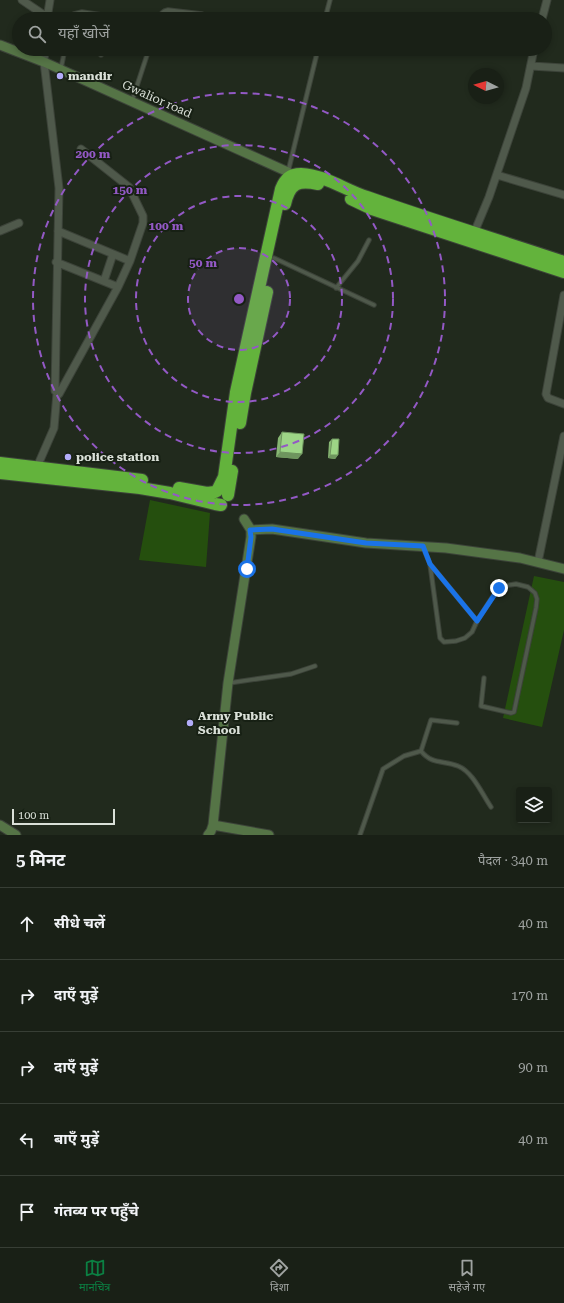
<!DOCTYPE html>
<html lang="hi">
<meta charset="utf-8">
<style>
body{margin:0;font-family:"Roboto Serif","Noto Sans Devanagari",serif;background:#22281f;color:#f1f3f6}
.controls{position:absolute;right:12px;bottom:12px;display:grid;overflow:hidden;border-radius:4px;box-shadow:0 2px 6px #0003}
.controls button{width:36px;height:36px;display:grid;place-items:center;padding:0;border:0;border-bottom:1px solid #373e35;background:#192016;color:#f1f3f6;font:20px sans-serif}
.compass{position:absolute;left:468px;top:68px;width:36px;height:36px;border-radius:50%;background:#192016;box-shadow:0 2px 6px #0003;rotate:275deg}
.scale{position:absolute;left:12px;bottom:10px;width:103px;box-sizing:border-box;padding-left:4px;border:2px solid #dae0d8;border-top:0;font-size:11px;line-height:14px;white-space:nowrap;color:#dae0d8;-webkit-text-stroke:3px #172014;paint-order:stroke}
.stop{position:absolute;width:12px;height:12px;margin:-9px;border:3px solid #1a73e8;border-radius:50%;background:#fff}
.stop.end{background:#1a73e8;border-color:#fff;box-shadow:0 1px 4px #0008}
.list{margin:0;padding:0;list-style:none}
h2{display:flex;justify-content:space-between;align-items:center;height:52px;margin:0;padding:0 16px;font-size:17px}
h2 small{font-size:13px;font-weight:400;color:#9fa3a1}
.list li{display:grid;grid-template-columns:26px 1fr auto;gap:12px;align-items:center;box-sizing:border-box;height:72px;padding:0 16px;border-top:1px solid #373e35}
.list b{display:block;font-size:15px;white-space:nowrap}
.list em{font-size:13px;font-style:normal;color:#9fa3a1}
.icon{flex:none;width:22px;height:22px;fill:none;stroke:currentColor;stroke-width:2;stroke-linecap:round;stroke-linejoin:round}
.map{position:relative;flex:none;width:564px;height:835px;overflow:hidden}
.search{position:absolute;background:#192016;box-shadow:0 2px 6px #0003;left:12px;right:12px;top:12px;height:44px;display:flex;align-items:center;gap:10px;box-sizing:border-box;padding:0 14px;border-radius:22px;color:#9fa3a1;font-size:15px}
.sheet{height:412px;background:#192016}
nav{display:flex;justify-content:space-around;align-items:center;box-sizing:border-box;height:56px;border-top:1px solid #373e35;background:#192016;font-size:11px;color:#9fa3a1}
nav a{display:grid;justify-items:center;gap:2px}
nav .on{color:#0b8043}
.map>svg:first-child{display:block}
</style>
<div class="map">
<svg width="564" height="835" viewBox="0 0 564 835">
<rect width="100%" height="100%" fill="#212a1d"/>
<path fill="#254f0e" d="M150 500 210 513 206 567 139 560Z
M534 576 564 582V630L542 727 503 718Z"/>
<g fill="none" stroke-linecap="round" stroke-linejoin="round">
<defs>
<path id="lane" d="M72 19 74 14 82 12 102 15 103 19
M159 19C161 14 162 11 168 10L202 14
M325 19 330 0
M101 55V49
M61 68 65 49
M132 101 149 49
M288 172 318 49
M274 258 374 305
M336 288 358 261 369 240
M423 547 430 564 440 638 444 642 456 641 465 638 472 632 477 621 497 590 504 586 516 584 528 587 535 593 537 599 536 608 514 712 511 713 481 706 484 678
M430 564 477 621
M229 683 291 674 315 666
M421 751C432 765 444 760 458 766 473 772 482 794 491 807
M360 835 383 769 404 756 421 751 431 720 457 723"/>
<path id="street" d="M22 0 47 17
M47 19 50 0
M542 19 547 0
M45 49 44 62 59 188 55 391 59 394 118 287 130 261 143 223V216L129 187 81 149
M531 66 564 68
M497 175 564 195
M0 231 19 223
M58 231 130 261
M474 233 489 197 526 88 534 49
M56 262 118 287
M104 281 113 254
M564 295 546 394 548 398 564 404
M37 467 54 428 57 393
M538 562 564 436"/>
<path id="secondary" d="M0 45 44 62 288 172 295 181
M251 530 272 529 366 543 446 548 520 558 564 569
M0 825 16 835
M213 825 269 835
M208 835 211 831 213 825 228 683 251 537V530L244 519"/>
<path id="highway" d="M351 199 372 209 564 272
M285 204C290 183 298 180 318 184
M240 423 245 393 267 292
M0 463 142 480
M0 473 140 488 170 493 215 504 221 505
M179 488 207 493 215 492
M217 491 224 477 236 392 281 189C285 179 290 174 301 174 325 175 345 190 367 197 432 220 498 240 564 262
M228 495 232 471"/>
</defs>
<use href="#lane" stroke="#3c4339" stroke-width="5.5"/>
<use href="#street" stroke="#3c4339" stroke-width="9"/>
<use href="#secondary" stroke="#3c4339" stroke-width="11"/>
<use href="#highway" stroke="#3c4339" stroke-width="14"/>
<use href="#lane" stroke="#4f594b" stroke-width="3.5"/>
<use href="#street" stroke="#4f594b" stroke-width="7"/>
<use href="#secondary" stroke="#557446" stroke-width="9"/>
<use href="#highway" stroke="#63b33c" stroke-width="12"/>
</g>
<path fill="#87b773" d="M282 432 298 459 276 457 278 438Z
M332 439 338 455 335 459 328 458 329 442Z"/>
<path fill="#6e955e" d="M280 452 302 454 298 459 276 457Z
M330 455H338L335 459 328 458Z"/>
<path fill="#9dd586" stroke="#6e955e" d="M282 432 304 434 302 454 280 452Z
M332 439H339L338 455H330Z"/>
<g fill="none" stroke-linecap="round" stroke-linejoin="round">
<path stroke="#1a73e8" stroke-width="5" d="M247 569 251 537 250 530 272 529 366 543 423 546 430 564 477 621 499 588"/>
</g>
<circle cx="239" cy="299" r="51" fill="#9359c5" fill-opacity=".12"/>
<g fill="none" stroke="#9359c5" stroke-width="2" stroke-dasharray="7 5">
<circle cx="239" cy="299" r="51"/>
<circle cx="239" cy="299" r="103"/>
<circle cx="239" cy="299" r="154"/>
<circle cx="239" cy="299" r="206"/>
</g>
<g fill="#b3adf9" stroke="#172014" stroke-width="1.5">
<circle cx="60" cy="76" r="4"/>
<circle cx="68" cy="457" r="4"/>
<circle cx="190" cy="723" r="4"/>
</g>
<g text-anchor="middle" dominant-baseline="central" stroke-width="4" stroke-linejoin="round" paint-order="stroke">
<g font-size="12" font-weight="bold" fill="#dae0d8" stroke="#172014" text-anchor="start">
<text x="68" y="76">mandir</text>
<text x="76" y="457">police station</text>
<text x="198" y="716">Army Public<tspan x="198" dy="14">School</tspan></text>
</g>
<g font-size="12" fill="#dae0d8" stroke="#172014">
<text transform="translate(157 99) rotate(24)">Gwalior road</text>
</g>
</g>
<circle cx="239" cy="299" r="6" fill="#9359c5" stroke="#172014" stroke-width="2"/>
<g font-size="12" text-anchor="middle" font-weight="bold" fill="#9359c5" stroke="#172014" stroke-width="4" stroke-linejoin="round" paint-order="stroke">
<text x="93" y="158">200 m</text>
<text x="130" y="194">150 m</text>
<text x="166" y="230">100 m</text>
<text x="203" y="267">50 m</text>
</g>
</svg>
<div class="controls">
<button><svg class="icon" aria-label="layers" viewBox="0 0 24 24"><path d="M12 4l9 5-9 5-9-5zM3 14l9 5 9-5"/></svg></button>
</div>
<svg class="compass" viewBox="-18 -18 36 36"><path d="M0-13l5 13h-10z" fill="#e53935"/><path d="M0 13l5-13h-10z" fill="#9fa3a1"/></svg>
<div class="scale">100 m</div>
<div class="stop" style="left:247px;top:569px"></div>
<div class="stop end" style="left:499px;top:588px"></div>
<div class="search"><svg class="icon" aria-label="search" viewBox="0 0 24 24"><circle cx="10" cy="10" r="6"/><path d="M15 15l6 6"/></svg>यहाँ खोजें</div>
</div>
<section class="sheet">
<h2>5 मिनट<small>पैदल · 340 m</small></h2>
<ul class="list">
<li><svg class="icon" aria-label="ahead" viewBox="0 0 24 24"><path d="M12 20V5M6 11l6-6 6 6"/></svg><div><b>सीधे चलें</b></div><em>40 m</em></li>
<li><svg class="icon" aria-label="right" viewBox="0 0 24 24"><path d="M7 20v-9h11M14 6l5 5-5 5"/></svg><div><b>दाएँ मुड़ें</b></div><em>170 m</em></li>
<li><svg class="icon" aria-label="right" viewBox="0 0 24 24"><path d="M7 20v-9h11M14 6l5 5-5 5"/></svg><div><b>दाएँ मुड़ें</b></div><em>90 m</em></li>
<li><svg class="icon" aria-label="left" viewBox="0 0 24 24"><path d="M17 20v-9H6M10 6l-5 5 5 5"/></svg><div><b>बाएँ मुड़ें</b></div><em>40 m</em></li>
<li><svg class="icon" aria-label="arrive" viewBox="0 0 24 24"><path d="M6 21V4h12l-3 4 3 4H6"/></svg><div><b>गंतव्य पर पहुँचे</b></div></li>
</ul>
</section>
<nav>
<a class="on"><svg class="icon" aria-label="map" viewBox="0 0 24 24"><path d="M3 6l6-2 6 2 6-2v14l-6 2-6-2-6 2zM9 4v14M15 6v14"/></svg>मानचित्र</a>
<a><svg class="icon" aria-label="directions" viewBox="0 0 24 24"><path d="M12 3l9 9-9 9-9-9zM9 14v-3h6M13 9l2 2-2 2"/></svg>दिशा</a>
<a><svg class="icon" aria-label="saved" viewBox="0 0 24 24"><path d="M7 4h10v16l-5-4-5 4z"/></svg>सहेजे गए</a>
</nav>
